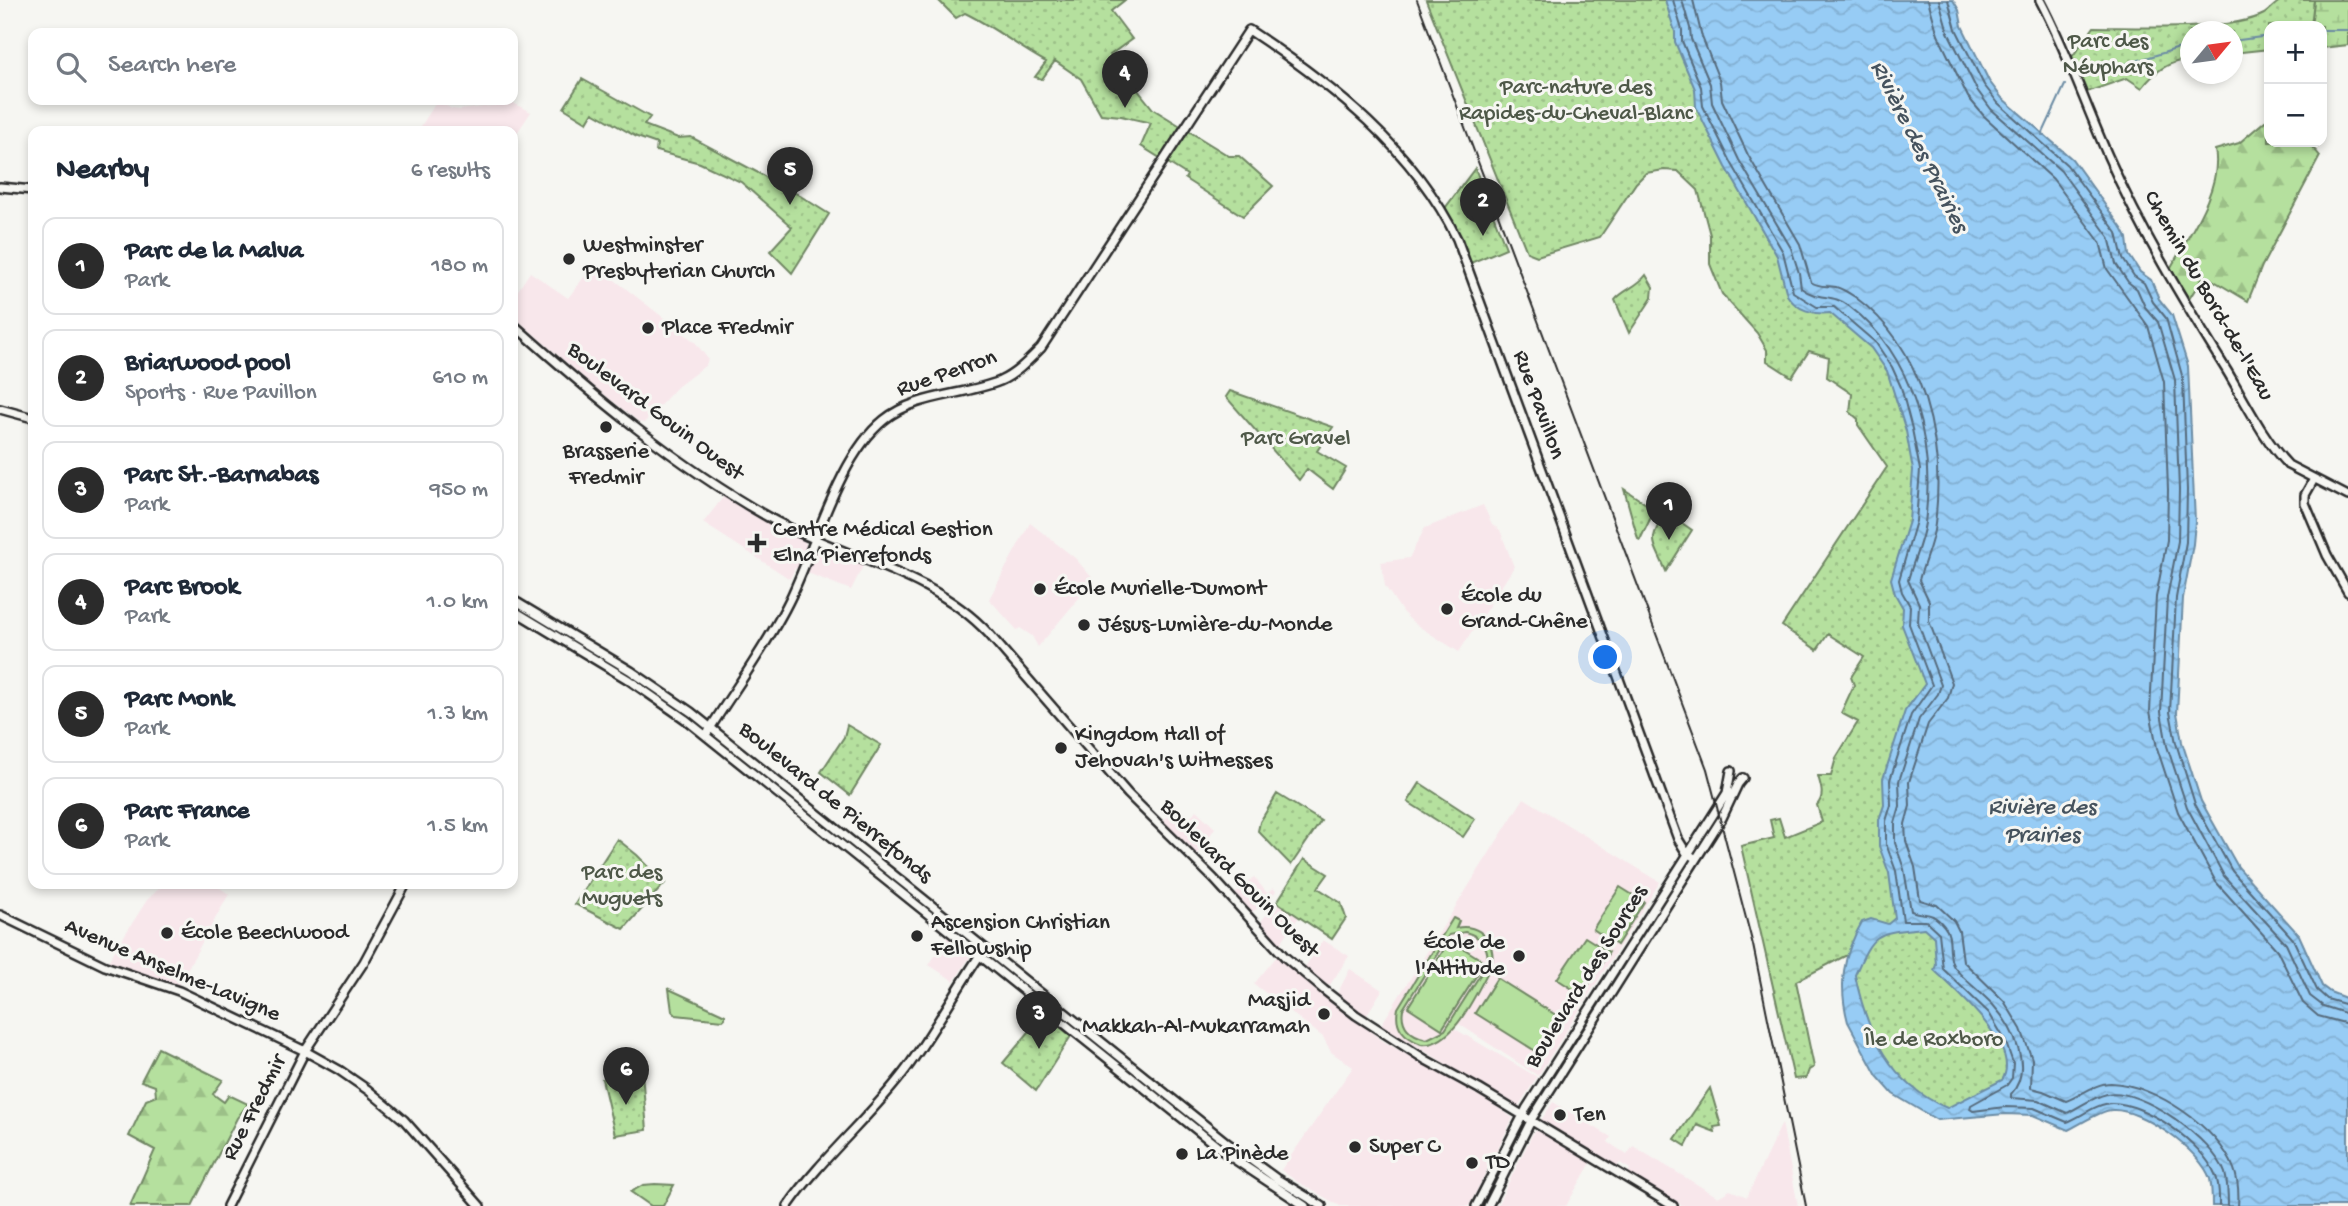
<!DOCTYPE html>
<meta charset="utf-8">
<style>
body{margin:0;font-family:"Gochi Hand",sans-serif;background:#f2f2f3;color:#1f2937}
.controls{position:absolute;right:21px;top:21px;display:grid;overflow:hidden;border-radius:14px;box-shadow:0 4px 10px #0003}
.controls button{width:63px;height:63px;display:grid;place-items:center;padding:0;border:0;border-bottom:2px solid #e0e1e3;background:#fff;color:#1f2937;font:35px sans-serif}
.compass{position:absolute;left:2180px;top:21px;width:63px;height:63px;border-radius:50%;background:#fff;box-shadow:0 4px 10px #0003;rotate:61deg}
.you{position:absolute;left:1606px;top:658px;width:24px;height:24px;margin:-18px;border:5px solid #fff;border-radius:50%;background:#1a73e8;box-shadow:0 0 0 10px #1a73e833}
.badge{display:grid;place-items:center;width:46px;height:46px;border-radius:50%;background:#2b2b2b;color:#fff;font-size:23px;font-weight:700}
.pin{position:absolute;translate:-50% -58px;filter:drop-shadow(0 2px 4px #0008)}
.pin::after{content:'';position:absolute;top:37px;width:24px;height:21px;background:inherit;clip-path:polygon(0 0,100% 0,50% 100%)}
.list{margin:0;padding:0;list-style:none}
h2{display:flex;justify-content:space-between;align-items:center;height:91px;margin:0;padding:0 28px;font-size:30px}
h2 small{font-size:23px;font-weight:400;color:#747a83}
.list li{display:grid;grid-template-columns:46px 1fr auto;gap:21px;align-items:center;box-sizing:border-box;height:98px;margin:0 14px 14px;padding:0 14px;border:2px solid #e0e1e3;border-radius:14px}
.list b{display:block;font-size:26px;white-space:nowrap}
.list p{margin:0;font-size:23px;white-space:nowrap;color:#747a83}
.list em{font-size:23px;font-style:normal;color:#747a83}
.icon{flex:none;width:38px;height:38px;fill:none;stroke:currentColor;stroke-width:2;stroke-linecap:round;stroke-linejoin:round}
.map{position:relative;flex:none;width:2348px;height:1206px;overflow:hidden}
.search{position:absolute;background:#fff;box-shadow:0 4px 10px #0003;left:28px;top:28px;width:490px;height:77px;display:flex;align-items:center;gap:18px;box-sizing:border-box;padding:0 24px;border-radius:14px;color:#747a83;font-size:26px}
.panel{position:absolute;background:#fff;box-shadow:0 4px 10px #0003;left:28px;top:126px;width:490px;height:763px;border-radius:14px}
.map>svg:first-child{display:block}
</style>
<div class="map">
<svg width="2348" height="1206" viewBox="0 0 2348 1206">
<defs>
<pattern id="forest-firs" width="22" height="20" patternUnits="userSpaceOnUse" patternTransform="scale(1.75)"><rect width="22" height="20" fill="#b5e09e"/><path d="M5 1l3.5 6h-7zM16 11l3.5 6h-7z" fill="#9cc088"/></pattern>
<pattern id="wetland-marsh" width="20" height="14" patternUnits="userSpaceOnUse" patternTransform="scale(1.75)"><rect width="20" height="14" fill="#b5e09e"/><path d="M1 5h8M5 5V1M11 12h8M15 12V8" fill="none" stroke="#9cc088"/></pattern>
<pattern id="park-dots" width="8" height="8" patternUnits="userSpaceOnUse" patternTransform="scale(1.75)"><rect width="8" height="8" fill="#b5e09e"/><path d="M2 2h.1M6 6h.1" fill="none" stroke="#9cc088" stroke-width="1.8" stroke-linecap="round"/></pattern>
<pattern id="water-waves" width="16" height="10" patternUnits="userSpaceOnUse" patternTransform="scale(1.75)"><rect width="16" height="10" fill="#97ccf5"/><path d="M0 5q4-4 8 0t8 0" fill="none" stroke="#82afd2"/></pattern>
</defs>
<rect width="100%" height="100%" fill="#f6f6f2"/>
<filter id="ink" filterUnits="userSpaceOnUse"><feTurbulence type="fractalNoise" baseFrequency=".0143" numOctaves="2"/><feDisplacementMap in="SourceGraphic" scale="14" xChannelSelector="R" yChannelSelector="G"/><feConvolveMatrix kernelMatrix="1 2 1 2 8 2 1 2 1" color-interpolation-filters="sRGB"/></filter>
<g filter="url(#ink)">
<path fill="#f8e7eb" d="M437 101 452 109 460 110 513 103 531 112 513 139V131H418Z
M594 264 695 342 708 359 706 365 677 387 644 423 639 422 591 384 513 316V298L530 272 568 298Z
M724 496 758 517 805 540 806 546 817 551 822 547 864 564 851 590 795 568 790 579 703 523Z
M1483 505 1492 524 1500 530 1514 567 1459 652 1415 624 1403 613 1385 586 1381 562 1409 558 1425 528Z
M1030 523 1075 558 1094 580 1038 647 1032 636 1020 628 1017 630 989 599Z
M1524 798 1660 882 1538 1076 1459 1024 1455 1029 1537 1077 1518 1107 1381 1025Z
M1172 809 1189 819 1196 810 1215 828 1196 856 1166 825 1164 820Z
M1254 877 1267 893 1273 888 1276 891 1265 904 1252 912 1249 911 1235 894Z
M164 884H214L229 894 179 984V991L105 966 147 900Z
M1277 902 1299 917 1280 944 1261 924 1262 920Z
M947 937 969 953 970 957 954 981 929 965Z
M1323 940 1349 956 1330 985H1327L1305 967Z
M1277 956 1313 988 1383 1041 1496 1106 1513 1118 1469 1206H1340L1296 1181 1281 1170 1353 1067 1331 1052 1323 1037 1254 984Z
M1350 969 1382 990 1366 1016 1337 994Z
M1553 1102 1611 1137 1608 1142 1627 1155 1633 1146 1718 1197 1730 1190 1747 1197 1782 1123 1798 1206H1683L1628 1173 1630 1169 1620 1163 1616 1167 1596 1154 1566 1206H1497L1534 1131 1539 1132 1545 1123 1541 1120Z"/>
<path fill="#b5e09e" stroke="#708664" stroke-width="2" fill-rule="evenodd" d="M1620 887 1644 902 1617 945 1593 929Z
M1453 918 1459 921 1456 928C1480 922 1498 944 1491 966 1477 991 1454 1048 1421 1044 1404 1037 1394 1027 1398 1008ZM1465 932C1481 936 1490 947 1487 964L1445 1030 1427 1039C1411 1036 1400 1026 1403 1009L1449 935Z
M1585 937 1609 952 1582 995 1557 979Z
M1450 940 1485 962 1442 1029 1408 1007Z
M1497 978 1559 1017 1537 1052 1475 1013Z
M669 989 725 1015V1018L723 1020 676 1015 672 1011Z
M655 1184 674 1185 663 1206H651L631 1192 643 1185Z"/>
<path fill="url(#forest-firs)" stroke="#708664" stroke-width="2" d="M2265 121 2269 123V142C2292 142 2306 136 2320 156L2262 266 2248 301 2204 275 2189 299 2170 269C2188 236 2223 188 2215 150L2239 143Z
M158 1048 223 1080 213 1094 224 1102 229 1095 248 1104 237 1118 192 1206H130L155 1150 129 1136 146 1100 156 1096 155 1086 141 1081Z"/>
<path fill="url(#wetland-marsh)" stroke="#708664" stroke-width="2" d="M2314 0H2348V45L2322 48V26H2311Z"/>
<path fill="url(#park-dots)" stroke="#708664" stroke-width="2" d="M938 0H1125L1111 11 1132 39 1110 55 1153 109 1229 156H1239L1273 186 1243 216 1185 179 1187 175 1141 146 1151 123 1121 116 1101 114 1081 79 1055 61 1042 79 1035 77 1046 62C1018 47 994 27 965 13L956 18Z
M1426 0H1737L1934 400 2038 1073 1947 1115 1894 1083 1852 1000 1855 955 1845 956 1796 981 1814 1067 1809 1070 1806 1078 1794 1079 1741 846 1774 838 1770 820 1779 818 1785 837 1822 822 1817 805C1825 796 1821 787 1818 776H1831L1836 758 1858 722 1841 713 1854 685 1851 677 1864 657 1828 634 1817 650 1782 626 1887 467 1858 425V419L1850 412 1852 394 1827 377 1829 357 1809 351 1792 377 1767 361V350L1757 333 1722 294 1710 264V235L1698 190 1678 171 1664 170 1646 173 1636 183 1600 237 1537 256 1527 252Z
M2281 0H2314L2311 26H2269V49L2233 53 2232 32H2190V59C2168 62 2156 70 2142 88L2127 78 2087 92 2072 57 2094 27C2135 27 2230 32 2264 14 2270 10 2275 4 2281 0Z
M582 79 650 117 644 125 678 138 691 137 794 192 829 214 792 273 770 251 792 227 741 182 700 163 656 151 657 144 637 137 593 112 587 122 564 108Z
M1475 168 1506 248 1466 265 1443 211Z
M1646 275 1653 287 1652 298 1629 333 1615 300C1623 290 1637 287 1646 275Z
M1230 391 1333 427 1317 451 1346 468 1333 489 1307 469 1299 480 1226 397Z
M1624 489 1652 508 1654 511 1640 540 1638 539Z
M1666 512 1692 530 1666 571C1653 540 1647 542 1666 512Z
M847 725 881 745 850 795 821 772 844 737Z
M1420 783 1475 819 1463 837 1408 802Z
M1277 794 1321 821 1291 865 1258 831 1260 822Z
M617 839 637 855 665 883 624 929 575 904Z
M1304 859 1328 874 1318 888 1341 903 1346 918 1332 939 1277 902Z
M1044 1014 1071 1036 1036 1091 1003 1063Z
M642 1073 647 1130 615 1135 602 1079 621 1074Z
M1710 1088 1721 1126 1714 1127 1715 1132 1697 1125 1686 1146 1675 1139Z"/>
<path fill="url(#water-waves)" stroke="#6c8ca4" stroke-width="2" fill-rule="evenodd" d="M1665 0H1953L1959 10 1962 26 1989 81 2002 98 2072 159 2123 230 2127 238 2129 255 2140 272 2151 280 2159 299 2172 315 2188 366 2195 522 2193 544 2183 598 2177 713 2182 742 2201 801 2238 867 2299 935 2322 986 2330 992 2348 999V1206H2212C2212 1197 2212 1188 2210 1179 2201 1151 2141 1108 2112 1110 2101 1110 2079 1125 2068 1130L2033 1115 2005 1114 1937 1120 1893 1094 1877 1076 1848 1022C1838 984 1843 955 1862 922L1871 919 1888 924 1895 918 1889 873 1879 846V820L1884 805 1883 779 1905 711 1925 684 1902 625 1903 608 1895 594 1891 579 1909 521 1913 470 1906 431 1887 371 1871 348 1830 313C1814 315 1796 310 1787 295L1777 256 1726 167 1696 107 1695 89 1675 42V32ZM1924 928 1934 937 1936 965 1934 970C1955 990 2023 1048 2002 1080L1947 1108C1890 1084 1867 1033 1855 975 1874 930 1877 933 1924 928Z"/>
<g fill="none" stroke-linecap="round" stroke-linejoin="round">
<path stroke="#566b7c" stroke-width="2" d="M1673 0 1682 30V41L1701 87 1703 106 1732 164 1783 252 1793 292 1817 307H1834L1876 343 1892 367 1901 387 1912 429 1920 470 1916 521 1899 580 1902 592 1910 606 1909 624 1932 685 1911 715 1890 780 1891 805 1886 821V844L1896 871 1903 921H1926L1939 933 1943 969 1989 1013 2005 1040 2013 1063 2012 1078 2007 1085 1971 1105 1970 1109 1973 1111 2005 1107 2034 1108 2067 1122C2080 1117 2098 1103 2112 1103 2146 1103 2202 1143 2215 1174 2220 1184 2219 1196 2219 1206
M1682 0 1690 28 1691 39 1710 84 1712 103 1739 160 1791 248 1799 273 1801 288C1818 301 1832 293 1849 306 1915 356 1935 445 1925 523 1922 543 1913 561 1908 580L1919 604 1918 623 1941 685 1938 694 1919 719 1899 781 1900 806 1895 823V843L1904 869 1911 911C1926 917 1930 909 1944 926 1954 937 1946 956 1954 967 1965 981 1981 992 1993 1005 2013 1027 2034 1069 2011 1094V1098L2038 1100 2067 1113C2079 1107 2093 1097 2107 1094 2142 1087 2214 1141 2225 1173 2228 1184 2228 1195 2228 1206
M1693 0 1702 37 1720 82 1722 100 1748 155 1800 244 1811 282C1820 288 1826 285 1836 287 1843 289 1849 293 1855 297 1925 348 1945 442 1935 524 1933 543 1924 561 1919 580L1929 601V621L1952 683 1948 698 1928 724 1909 782 1910 806 1905 824 1906 841 1915 867 1920 900 1937 905 1954 921 1959 931 1963 961 2004 1001 2021 1029 2032 1059 2031 1088 2043 1091 2066 1101C2080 1096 2095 1083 2111 1083 2154 1084 2219 1128 2234 1169 2238 1180 2239 1194 2238 1206
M1928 0 1938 35 1968 97 1984 116 2053 179 2100 242 2107 269 2148 326 2164 382 2168 490 2167 540 2156 597 2150 711 2157 748 2178 812 2216 882 2277 950 2303 1003 2318 1016 2348 1024
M1939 0 1948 32 1977 90 1991 109 2061 171 2109 237 2116 264 2128 282 2137 289 2145 307 2158 322 2175 380 2179 490 2178 541 2167 598 2161 712 2167 746 2187 807 2224 876 2286 944 2310 996 2323 1006 2348 1014
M1948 0 1956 29 1984 85 1998 103 2067 165 2117 233 2123 259 2134 276 2144 283 2153 302 2166 318 2183 379 2187 490 2186 542 2176 598 2170 712 2176 743 2195 804 2232 871 2293 939 2317 990 2327 999 2348 1005"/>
<path stroke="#6c8ca4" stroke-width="2" d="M2322 30H2348
M2232 41 2269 36
M2083 77 2176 49 2190 47
M2042 135 2065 85"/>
<defs>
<path id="secondary" d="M2040 0C2067 51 2085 104 2108 156 2141 231 2184 302 2227 371 2245 401 2264 440 2288 465L2348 496
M0 187 33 190
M513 324C592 395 676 465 768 517 841 558 931 571 989 634L1128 794 1214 879 1285 957 1324 990 1356 1015 1426 1060 1479 1089 1673 1206
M0 409 33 418
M2314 479 2305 495V503L2327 555 2348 592
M513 600 631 671 691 712 1226 1142 1277 1179 1322 1206
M513 610 629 680 685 719 1228 1155 1305 1206
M706 735C733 691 765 649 788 603 815 550 837 458 884 420 916 394 963 396 1000 381 1016 374 1029 360 1041 348L1249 30C1331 84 1414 149 1457 239L1678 839 1686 852 1696 859
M0 915 105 966 179 991 305 1051 339 1070 368 1090 404 1120 480 1206
M227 1206 305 1051 364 962 406 884
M788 1206C823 1156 871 1117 907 1068 934 1031 956 990 982 952
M1476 1206 1526 1109 1727 793 1731 771
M1488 1206 1533 1117 1722 818 1738 784 1743 778"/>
</defs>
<use href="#secondary" stroke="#2b2b2b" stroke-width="12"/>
<use href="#secondary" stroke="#f6f6f2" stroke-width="7"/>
<path stroke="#2b2b2b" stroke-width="2" d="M1417 0 1707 769 1753 945 1806 1206"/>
</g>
</g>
<g fill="#2b2b2b" stroke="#f6f6f2" stroke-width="2.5">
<circle cx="569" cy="259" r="7"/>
<circle cx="648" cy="328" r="7"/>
<circle cx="606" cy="427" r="7"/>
<path d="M753.5 532.5h7v7h7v7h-7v7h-7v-7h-7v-7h7z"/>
<circle cx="1040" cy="589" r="7"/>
<circle cx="1447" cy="609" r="7"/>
<circle cx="1084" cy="625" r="7"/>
<circle cx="1061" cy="748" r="7"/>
<circle cx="167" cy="933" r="7"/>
<circle cx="917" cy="936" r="7"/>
<circle cx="1519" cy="956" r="7"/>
<circle cx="1324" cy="1014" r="7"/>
<circle cx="1560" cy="1115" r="7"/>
<circle cx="1355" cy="1147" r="7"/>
<circle cx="1182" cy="1154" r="7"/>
<circle cx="1472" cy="1163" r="7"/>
</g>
<g text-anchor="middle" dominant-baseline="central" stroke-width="6" stroke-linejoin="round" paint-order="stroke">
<g font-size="23" fill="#4e5848" stroke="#f6f6f2">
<text x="2108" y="42">Parc des<tspan x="2108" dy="26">Néuphars</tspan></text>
<text x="1576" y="88">Parc-nature des<tspan x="1576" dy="26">Rapides-du-Cheval-Blanc</tspan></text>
<text x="1296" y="439">Parc Gravel</text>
<text x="622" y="873">Parc des<tspan x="622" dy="26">Muguets</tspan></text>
<text x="1934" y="1040">Île de Roxboro</text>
</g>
<g font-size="23" fill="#2b2b2b" stroke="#f6f6f2" text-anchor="start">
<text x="583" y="246">Westminster<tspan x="583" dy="26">Presbyterian Church</tspan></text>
<text x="662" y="328">Place Fredmir</text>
<text x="606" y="452" text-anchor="middle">Brasserie<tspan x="606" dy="26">Fredmir</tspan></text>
<text x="773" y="530">Centre Médical Gestion<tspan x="773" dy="26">Elna Pierrefonds</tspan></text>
<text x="1054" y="589">École Murielle-Dumont</text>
<text x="1461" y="596">École du<tspan x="1461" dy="26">Grand-Chêne</tspan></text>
<text x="1098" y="625">Jésus-Lumière-du-Monde</text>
<text x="1075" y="735">Kingdom Hall of<tspan x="1075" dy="26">Jehovah's Witnesses</tspan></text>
<text x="931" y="923">Ascension Christian<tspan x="931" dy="26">Fellowship</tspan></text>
<text x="181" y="933">École Beechwood</text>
<text x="1505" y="943" text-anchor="end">École de<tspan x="1505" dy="26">l'Altitude</tspan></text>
<text x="1310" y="1001" text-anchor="end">Masjid<tspan x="1310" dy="26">Makkah-Al-Mukarramah</tspan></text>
<text x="1574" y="1115">Ten</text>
<text x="1369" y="1147">Super C</text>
<text x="1196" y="1154">La Pinède</text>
<text x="1486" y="1163">TD</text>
</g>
<g font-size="23" fill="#2b2b2b" stroke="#f6f6f2">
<text transform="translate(2208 296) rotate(60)">Chemin du Bord-de-l'Eau</text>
<text transform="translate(947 374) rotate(-19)">Rue Perron</text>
<text transform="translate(1538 405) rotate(70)">Rue Pavillon</text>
<text transform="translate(655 412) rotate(37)">Boulevard Gouin Ouest</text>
<text transform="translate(835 803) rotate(39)">Boulevard de Pierrefonds</text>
<text transform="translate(1239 879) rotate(45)">Boulevard Gouin Ouest</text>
<text transform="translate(172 971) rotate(23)">Avenue Anselme-Lavigne</text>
<text transform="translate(1587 977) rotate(-58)">Boulevard des Sources</text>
<text transform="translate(255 1108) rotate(-63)">Rue Fredmir</text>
</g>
<g font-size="24" font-style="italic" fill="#46535e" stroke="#f6f6f2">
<text transform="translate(1918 147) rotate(63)">Rivière des Prairies</text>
<text x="2042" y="808">Rivière des<tspan x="2042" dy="28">Prairies</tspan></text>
</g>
</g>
</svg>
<div class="controls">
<button>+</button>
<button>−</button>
</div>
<svg class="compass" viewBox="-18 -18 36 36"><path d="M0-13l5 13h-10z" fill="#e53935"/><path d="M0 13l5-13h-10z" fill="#747a83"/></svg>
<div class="you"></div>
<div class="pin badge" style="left:1669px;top:540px">1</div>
<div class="pin badge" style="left:1483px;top:236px">2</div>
<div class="pin badge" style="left:1039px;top:1049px">3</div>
<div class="pin badge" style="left:1125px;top:108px">4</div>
<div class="pin badge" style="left:790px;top:205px">5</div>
<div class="pin badge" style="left:626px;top:1105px">6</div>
<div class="search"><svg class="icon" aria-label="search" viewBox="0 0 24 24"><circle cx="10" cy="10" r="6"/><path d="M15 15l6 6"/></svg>Search here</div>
<section class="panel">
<h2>Nearby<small>6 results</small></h2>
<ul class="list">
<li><span class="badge">1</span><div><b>Parc de la Malva</b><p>Park</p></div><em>180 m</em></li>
<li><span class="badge">2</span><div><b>Briarwood pool</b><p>Sports · Rue Pavillon</p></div><em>610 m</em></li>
<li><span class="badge">3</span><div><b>Parc St.-Barnabas</b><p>Park</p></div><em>950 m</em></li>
<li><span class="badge">4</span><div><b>Parc Brook</b><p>Park</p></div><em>1.0 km</em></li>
<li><span class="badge">5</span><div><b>Parc Monk</b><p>Park</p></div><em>1.3 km</em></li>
<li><span class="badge">6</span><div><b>Parc France</b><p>Park</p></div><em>1.5 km</em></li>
</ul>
</section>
</div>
